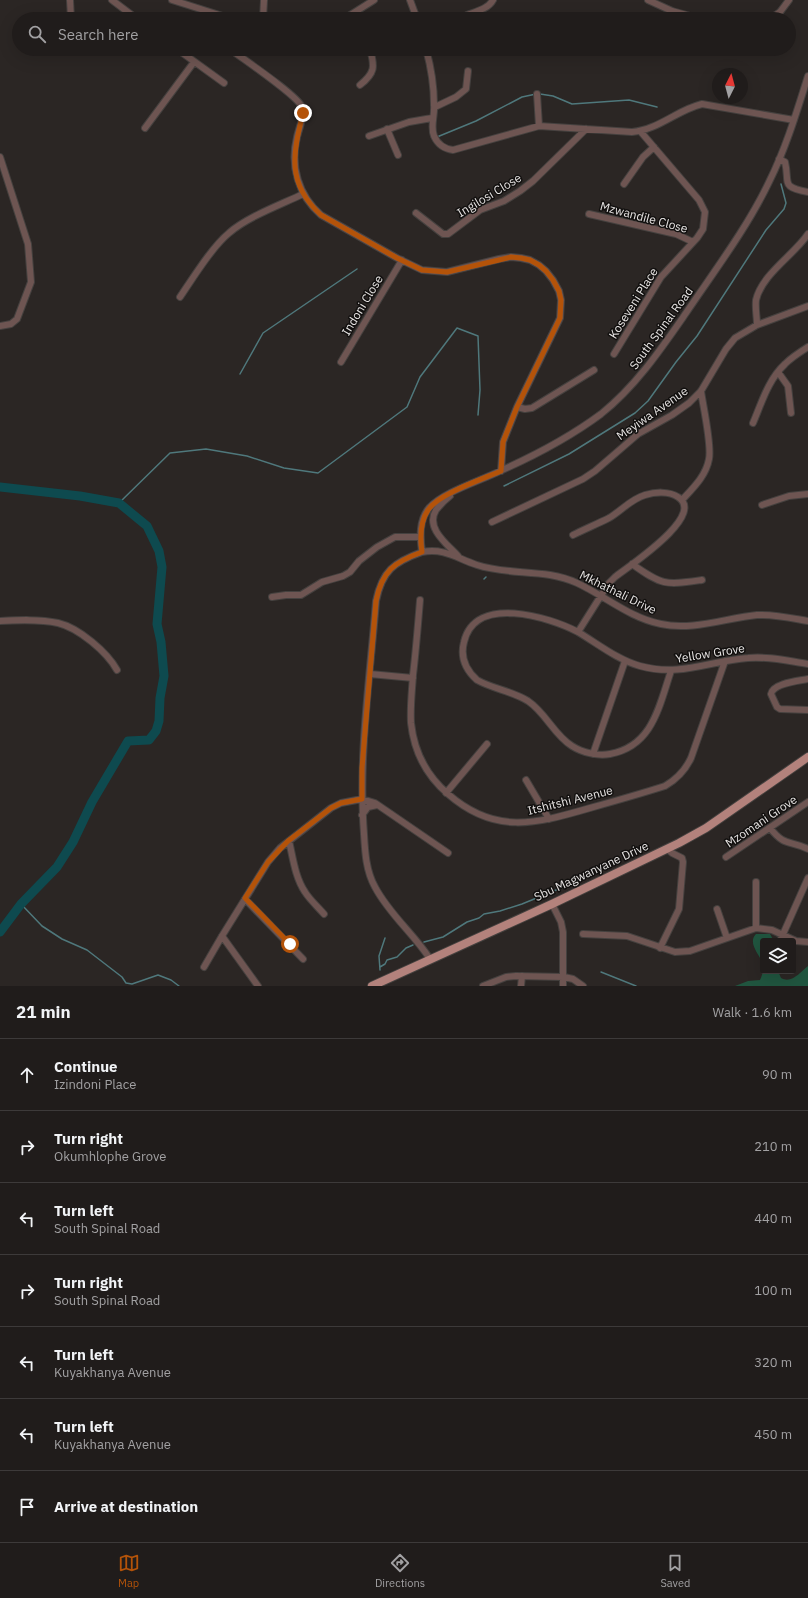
<!DOCTYPE html>
<meta charset="utf-8">
<style>
body{margin:0;font-family:"IBM Plex Sans",sans-serif;background:#2d2928;color:#f1f3f6}
.controls{position:absolute;right:12px;bottom:12px;display:grid;overflow:hidden;border-radius:4px;box-shadow:0 4px 16px #0002}
.controls button{width:36px;height:36px;display:grid;place-items:center;padding:0;border:0;border-bottom:1px solid #3d3a3a;background:#201c1b;color:#f1f3f6;font:20px sans-serif}
.compass{position:absolute;left:712px;top:68px;width:36px;height:36px;border-radius:50%;background:#201c1b;box-shadow:0 4px 16px #0002;rotate:6deg}
.stop{position:absolute;width:12px;height:12px;margin:-9px;border:3px solid #b45309;border-radius:50%;background:#fff}
.stop.end{background:#b45309;border-color:#fff;box-shadow:0 1px 4px #0008}
.list{margin:0;padding:0;list-style:none}
h2{display:flex;justify-content:space-between;align-items:center;height:52px;margin:0;padding:0 16px;font-size:17px}
h2 small{font-size:13px;font-weight:400;color:#a2a1a3}
.list li{display:grid;grid-template-columns:26px 1fr auto;gap:12px;align-items:center;box-sizing:border-box;height:72px;padding:0 16px;border-top:1px solid #3d3a3a}
.list b{display:block;font-size:15px;white-space:nowrap}
.list p{margin:0;font-size:13px;white-space:nowrap;color:#a2a1a3}
.list em{font-size:13px;font-style:normal;color:#a2a1a3}
.icon{flex:none;width:22px;height:22px;fill:none;stroke:currentColor;stroke-width:2;stroke-linecap:round;stroke-linejoin:round}
.map{position:relative;flex:none;width:808px;height:986px;overflow:hidden}
.search{position:absolute;background:#201c1b;box-shadow:0 4px 16px #0002;left:12px;right:12px;top:12px;height:44px;display:flex;align-items:center;gap:10px;box-sizing:border-box;padding:0 14px;border-radius:22px;color:#a2a1a3;font-size:15px}
.sheet{height:556px;background:#201c1b}
nav{display:flex;justify-content:space-around;align-items:center;box-sizing:border-box;height:56px;border-top:1px solid #3d3a3a;background:#201c1b;font-size:11px;color:#a2a1a3}
nav a{display:grid;justify-items:center;gap:2px}
nav .on{color:#b45309}
.map>svg:first-child{display:block}
</style>
<div class="map">
<svg width="808" height="986" viewBox="0 0 808 986">
<rect width="100%" height="100%" fill="#2b2624"/>
<path fill="#20553f" d="M756 934H770L774 941H763V971H778L781 978C792 984 800 972 808 966V986H735L748 981 760 980C762 976 764 969 763 964 760 955 747 943 756 934Z"/>
<g fill="none" stroke-linecap="round" stroke-linejoin="round">
<path stroke="#4f787c" stroke-width="1.5" d="M540 94 553 96 572 104 629 100 657 107
M437 137 476 121 522 97 536 94
M240 374 263 333 357 269
M504 486 569 454 635 413 648 401 676 362 697 336 766 230 784 209 786 203 781 184
M119 503 170 453 206 449 247 456 284 468 318 473 407 407 420 377 457 328 478 336 480 390 478 415
M484 579 486 577
M21 904 42 926 62 939 87 950 122 977 126 983 132 984 158 975 171 980 179 986
M424 942 443 937 467 922 479 918 484 914 500 911 522 904 578 881
M380 967 385 964 387 960 397 957 406 948 413 945
M380 970 379 956 385 938
M601 972 636 986"/>
<path stroke="#0e4a4f" stroke-width="9" d="M0 487 80 496 119 503 147 526 159 551 162 567 157 624 161 642 164 676 160 698 159 721 156 731 149 740 128 741 92 802 73 842 57 867 21 904 0 932"/>
<defs>
<path id="minor" d="M70 0 71 19
M112 0 137 19
M172 0 232 19
M410 0 417 19
M648 0 672 11 701 19
M357 12 361 19
M467 15C477 11 488 9 493 0
M263 19 264 0
M344 19 374 0
M770 19 780 12 789 0
M72 49V51
M177 49 224 83
M230 49C243 59 297 95 302 107 305 115 299 128 297 137 290 166 298 195 321 215L397 258 422 270 447 272 499 259 511 257 521 258 530 260 539 265 546 271 553 280 559 291 561 300 560 318 517 407 503 442 501 471
M426 49C431 67 434 86 434 105 435 116 430 126 434 136 438 145 445 149 453 150L539 126 632 132C658 130 677 110 702 104L794 120
M360 85C375 73 375 67 370 49
M537 94 539 126
M435 107 456 97 466 89 468 71
M145 128 194 62
M387 129 398 155
M369 136 409 122 432 118
M0 157 28 244 31 282 17 319 11 324 0 326
M779 159 785 162C790 183 780 187 808 192
M624 184 643 157 654 147
M416 213 443 234H448L480 210 504 201 520 191 533 181 586 129
M589 214 676 234 693 242
M180 297C193 278 212 247 229 233 247 217 280 205 303 194
M757 325C757 317 755 308 756 300 762 274 794 255 808 234
M614 354 661 277 697 238 703 229 705 212 699 200 641 132
M341 362 402 260
M778 372 788 386 791 413
M517 407 525 409 532 408 594 370
M753 423C762 402 768 380 785 364 792 357 800 352 808 347
M450 496C445 500 440 505 436 510 425 528 447 544 458 556
M682 500C693 488 706 476 709 459 712 445 703 406 701 391
M762 505 789 496 808 494
M492 522 583 479 595 471 638 434 672 415 689 403 701 391 726 349 735 338 757 325 808 306
M573 535C585 529 597 524 609 518 621 511 631 499 645 495 655 492 669 491 678 497 707 515 629 566 615 577L609 583 578 632C598 644 618 660 640 666 680 677 709 661 748 658 768 656 788 661 808 664
M422 552C445 548 456 558 477 565 510 576 545 568 577 583 605 596 630 618 661 624 692 631 726 618 757 615 774 614 791 618 808 621
M632 564C663 586 665 585 702 580
M272 597 286 595H301L322 582 343 576 350 572 359 561 377 547 395 537H420
M420 600C418 625 416 650 413 675 412 691 410 707 411 723 414 751 427 776 448 794 495 835 535 824 590 808 615 801 640 794 665 786 677 779 685 771 691 758L725 661
M0 621C19 620 40 619 58 623 79 628 107 652 117 670
M578 632C549 617 475 594 464 642 460 657 466 670 477 680 493 689 512 691 528 701 546 713 554 735 572 746 583 753 598 756 610 754 653 746 659 706 671 671
M370 674 413 678
M808 679C798 681 773 683 771 694L777 707 780 709 808 710
M593 754 625 661
M526 780 549 819
M446 793 487 744
M362 815 368 807 377 805
M770 828C785 847 789 840 808 849
M289 841C293 858 295 877 305 892 310 900 318 907 324 914
M726 857 808 802
M756 882V928
M245 899 303 959
M552 904 561 922 563 932V986
M717 909 727 938
M583 934 627 936 675 952 690 951 756 928 772 930 796 941 808 942
M222 936 258 986
M780 941 808 878
M660 948 679 909 683 862 682 858 672 853 667 849
M430 959C414 934 389 914 375 887 366 871 365 852 364 834 358 757 370 678 376 601 382 571 394 562 422 552 420 537 419 520 429 508 443 492 480 481 500 471 536 455 570 437 601 414 636 386 661 349 686 313 715 270 747 228 769 182 786 148 797 111 808 76
M204 967 222 936 268 862 280 848 331 808 341 803 362 799 375 803 448 853
M483 986 506 977 516 976 564 977 573 979 583 986
M521 986 522 976"/>
<path id="major" d="M372 986 552 904 679 843 706 828 808 757"/>
</defs>
<use href="#minor" stroke="#45413f" stroke-width="8"/>
<use href="#major" stroke="#45413f" stroke-width="10"/>
<use href="#minor" stroke="#6e5552" stroke-width="6"/>
<use href="#major" stroke="#b3827c" stroke-width="8"/>
</g>
<g fill="none" stroke-linecap="round" stroke-linejoin="round">
<path stroke="#b45309" stroke-width="5" d="M290 944 245 898 268 862 288 841 331 808 341 803 362 799V768L376 601C382 571 394 562 422 552 420 538 420 522 428 510 438 494 483 479 501 471L503 442 517 407 560 318 561 300 559 291 553 280 546 271 539 265 530 260 521 258 511 257 499 260 447 272 422 270 397 258 321 215C286 183 293 154 303 113"/>
</g>
<g text-anchor="middle" dominant-baseline="central" stroke-width="3" stroke-linejoin="round" paint-order="stroke">
<g font-size="12" fill="#e8e5e4" stroke="#12100f">
<text transform="translate(489 195) rotate(-31)">Ingilosi Close</text>
<text transform="translate(644 217) rotate(15)">Mzwandile Close</text>
<text transform="translate(633 303) rotate(-58)">Koseveni Place</text>
<text transform="translate(362 305) rotate(-59)">Indoni Close</text>
<text transform="translate(661 328) rotate(-54)">South Spinal Road</text>
<text transform="translate(652 413) rotate(-35)">Meyiwa Avenue</text>
<text transform="translate(618 592) rotate(26)">Mkhathali Drive</text>
<text transform="translate(710 653) rotate(-9)">Yellow Grove</text>
<text transform="translate(570 800) rotate(-14)">Itshitshi Avenue</text>
<text transform="translate(761 821) rotate(-34)">Mzomani Grove</text>
<text transform="translate(591 871) rotate(-25)">Sbu Magwanyane Drive</text>
</g>
</g>
</svg>
<div class="controls">
<button><svg class="icon" aria-label="layers" viewBox="0 0 24 24"><path d="M12 4l9 5-9 5-9-5zM3 14l9 5 9-5"/></svg></button>
</div>
<svg class="compass" viewBox="-18 -18 36 36"><path d="M0-13l5 13h-10z" fill="#e53935"/><path d="M0 13l5-13h-10z" fill="#a2a1a3"/></svg>
<div class="stop" style="left:290px;top:944px"></div>
<div class="stop end" style="left:303px;top:113px"></div>
<div class="search"><svg class="icon" aria-label="search" viewBox="0 0 24 24"><circle cx="10" cy="10" r="6"/><path d="M15 15l6 6"/></svg>Search here</div>
</div>
<section class="sheet">
<h2>21 min<small>Walk · 1.6 km</small></h2>
<ul class="list">
<li><svg class="icon" aria-label="ahead" viewBox="0 0 24 24"><path d="M12 20V5M6 11l6-6 6 6"/></svg><div><b>Continue</b><p>Izindoni Place</p></div><em>90 m</em></li>
<li><svg class="icon" aria-label="right" viewBox="0 0 24 24"><path d="M7 20v-9h11M14 6l5 5-5 5"/></svg><div><b>Turn right</b><p>Okumhlophe Grove</p></div><em>210 m</em></li>
<li><svg class="icon" aria-label="left" viewBox="0 0 24 24"><path d="M17 20v-9H6M10 6l-5 5 5 5"/></svg><div><b>Turn left</b><p>South Spinal Road</p></div><em>440 m</em></li>
<li><svg class="icon" aria-label="right" viewBox="0 0 24 24"><path d="M7 20v-9h11M14 6l5 5-5 5"/></svg><div><b>Turn right</b><p>South Spinal Road</p></div><em>100 m</em></li>
<li><svg class="icon" aria-label="left" viewBox="0 0 24 24"><path d="M17 20v-9H6M10 6l-5 5 5 5"/></svg><div><b>Turn left</b><p>Kuyakhanya Avenue</p></div><em>320 m</em></li>
<li><svg class="icon" aria-label="left" viewBox="0 0 24 24"><path d="M17 20v-9H6M10 6l-5 5 5 5"/></svg><div><b>Turn left</b><p>Kuyakhanya Avenue</p></div><em>450 m</em></li>
<li><svg class="icon" aria-label="arrive" viewBox="0 0 24 24"><path d="M6 21V4h12l-3 4 3 4H6"/></svg><div><b>Arrive at destination</b></div></li>
</ul>
</section>
<nav>
<a class="on"><svg class="icon" aria-label="map" viewBox="0 0 24 24"><path d="M3 6l6-2 6 2 6-2v14l-6 2-6-2-6 2zM9 4v14M15 6v14"/></svg>Map</a>
<a><svg class="icon" aria-label="directions" viewBox="0 0 24 24"><path d="M12 3l9 9-9 9-9-9zM9 14v-3h6M13 9l2 2-2 2"/></svg>Directions</a>
<a><svg class="icon" aria-label="saved" viewBox="0 0 24 24"><path d="M7 4h10v16l-5-4-5 4z"/></svg>Saved</a>
</nav>
